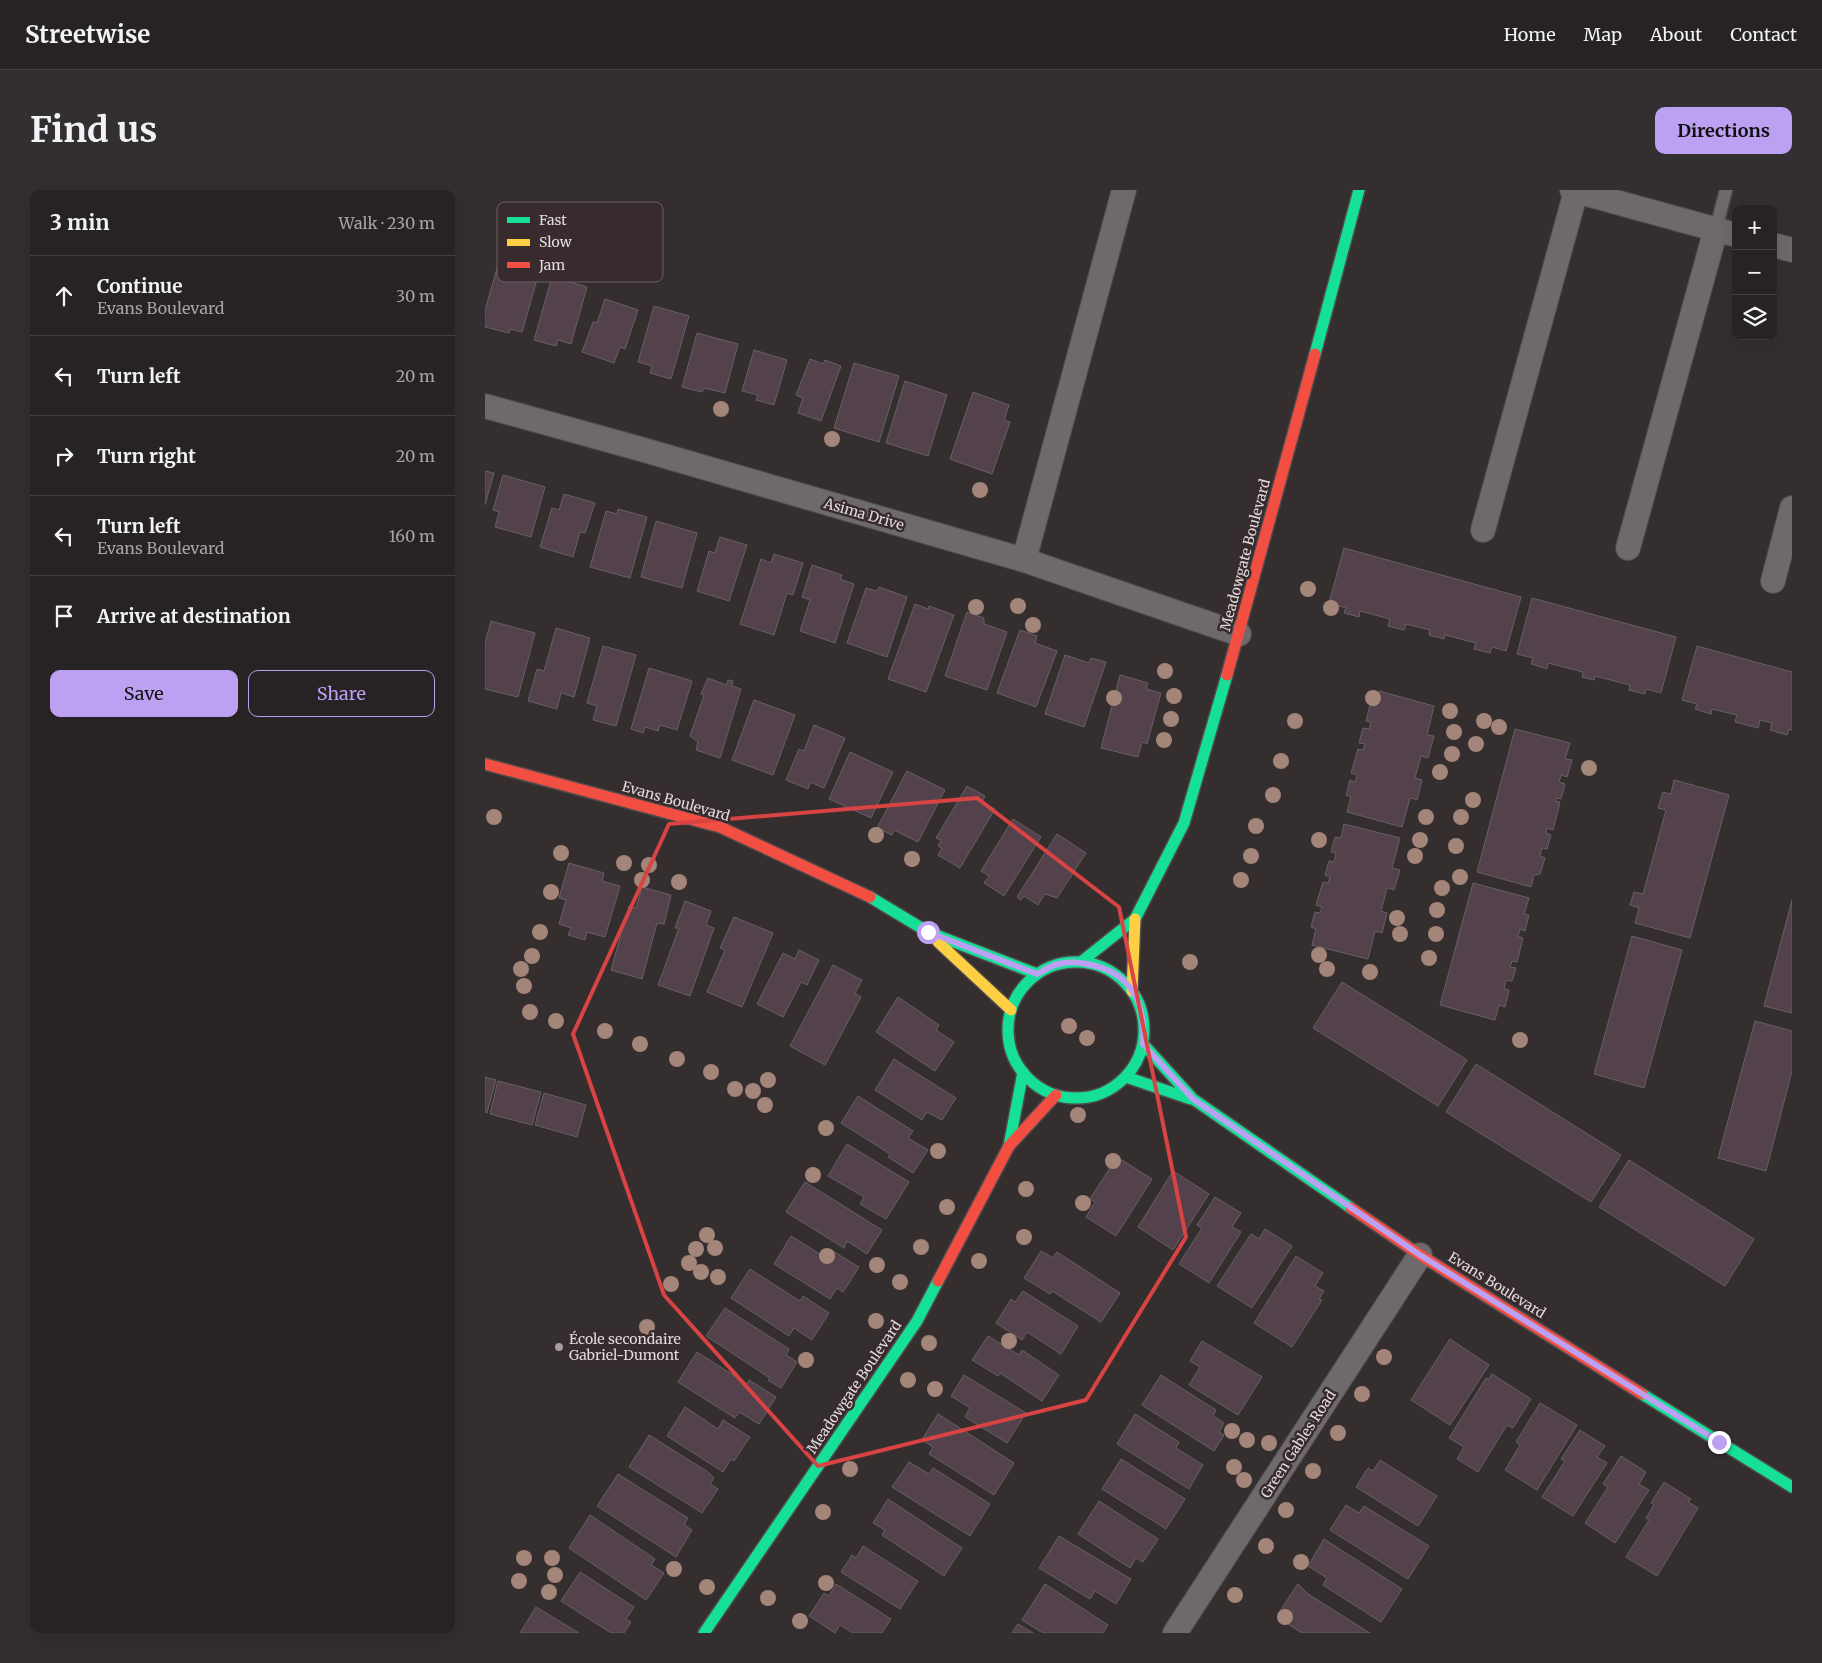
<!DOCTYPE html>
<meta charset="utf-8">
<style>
body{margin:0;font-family:Merriweather,serif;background:#332f30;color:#f1f3f6}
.controls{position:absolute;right:15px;top:15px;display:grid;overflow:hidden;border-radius:10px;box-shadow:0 5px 20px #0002}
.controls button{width:45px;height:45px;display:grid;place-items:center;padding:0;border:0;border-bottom:1px solid #433f41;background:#272223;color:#f1f3f6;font:25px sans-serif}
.stop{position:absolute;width:15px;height:15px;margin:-11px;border:4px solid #bca0f2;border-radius:50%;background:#fff}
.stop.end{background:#bca0f2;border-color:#fff;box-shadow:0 1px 5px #0008}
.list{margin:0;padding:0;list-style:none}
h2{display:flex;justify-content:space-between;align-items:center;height:65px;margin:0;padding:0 20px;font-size:21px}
h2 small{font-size:16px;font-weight:400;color:#a4a4a6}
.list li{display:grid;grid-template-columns:32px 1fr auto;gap:15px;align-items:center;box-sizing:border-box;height:80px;padding:0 20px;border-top:1px solid #433f41}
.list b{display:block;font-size:19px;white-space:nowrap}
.list p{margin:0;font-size:16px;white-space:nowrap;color:#a4a4a6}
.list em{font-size:16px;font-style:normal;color:#a4a4a6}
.actions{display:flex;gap:10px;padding:15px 20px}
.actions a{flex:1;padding:11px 0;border:1px solid #bca0f2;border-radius:10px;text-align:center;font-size:18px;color:#bca0f2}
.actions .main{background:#bca0f2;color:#111}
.icon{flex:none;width:28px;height:28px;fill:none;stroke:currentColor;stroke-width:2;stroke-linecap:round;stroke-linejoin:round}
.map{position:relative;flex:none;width:1307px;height:1443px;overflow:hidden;border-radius:10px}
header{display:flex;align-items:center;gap:30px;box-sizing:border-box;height:70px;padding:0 25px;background:#272223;border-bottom:1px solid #433f41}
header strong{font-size:24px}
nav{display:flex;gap:28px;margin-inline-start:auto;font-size:18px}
.intro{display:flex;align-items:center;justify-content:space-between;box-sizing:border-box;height:120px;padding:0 30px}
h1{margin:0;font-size:35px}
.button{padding:12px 22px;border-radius:10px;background:#bca0f2;color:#111;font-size:18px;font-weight:700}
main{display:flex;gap:30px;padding:0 30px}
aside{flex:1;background:#272223;border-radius:10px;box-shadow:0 5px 20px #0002}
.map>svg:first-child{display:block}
</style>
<header>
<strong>Streetwise</strong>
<nav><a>Home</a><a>Map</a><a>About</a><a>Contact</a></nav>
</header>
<div class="intro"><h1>Find us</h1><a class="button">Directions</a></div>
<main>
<aside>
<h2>3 min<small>Walk · 230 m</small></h2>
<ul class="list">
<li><svg class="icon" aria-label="ahead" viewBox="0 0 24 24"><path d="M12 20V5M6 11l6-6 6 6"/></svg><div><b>Continue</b><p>Evans Boulevard</p></div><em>30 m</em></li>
<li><svg class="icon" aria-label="left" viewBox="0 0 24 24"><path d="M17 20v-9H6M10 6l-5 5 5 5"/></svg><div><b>Turn left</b></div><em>20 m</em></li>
<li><svg class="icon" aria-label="right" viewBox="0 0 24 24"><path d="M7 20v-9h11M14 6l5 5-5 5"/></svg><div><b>Turn right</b></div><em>20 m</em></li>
<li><svg class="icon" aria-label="left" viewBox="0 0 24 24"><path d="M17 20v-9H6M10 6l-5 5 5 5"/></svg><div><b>Turn left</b><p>Evans Boulevard</p></div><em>160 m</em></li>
<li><svg class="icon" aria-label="arrive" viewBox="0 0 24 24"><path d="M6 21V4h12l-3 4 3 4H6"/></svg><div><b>Arrive at destination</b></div></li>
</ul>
<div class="actions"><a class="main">Save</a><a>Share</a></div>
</aside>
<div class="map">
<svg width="1307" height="1443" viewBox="0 0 1307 1443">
<rect width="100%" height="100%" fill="#342e2f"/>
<path fill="#53414c" stroke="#676163" d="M13 75 53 86 37 142 25 139 24 143 0 137V120Z
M67 87 102 97 86 154 73 150 71 156 49 150Z
M120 109 153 120 140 159 135 157 129 173 97 162 108 132 112 133Z
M169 116 204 126 186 189 165 183 167 176 153 172Z
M212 143 253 154 240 203 219 198 217 202 197 197Z
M269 160 302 170 289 215 271 210 273 205 257 201Z
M325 169 338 174 340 170 356 176 336 231 313 223 318 208 311 205Z
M369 173 414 186 394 252 349 238Z
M420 191 462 205 443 266 401 253Z
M488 202 524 215 519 230 525 232 507 284 465 269Z
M0 281 9 283 0 315Z
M18 285 60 297 46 347 10 337 14 322 8 320Z
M79 304 110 313 100 343 95 342 88 367 55 357 67 318 74 320Z
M133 319 162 327 145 388 105 377 121 321 132 324Z
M171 331 212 343 197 398 156 387Z
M235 347 262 355 244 411 212 401 224 361 230 363Z
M859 358 1036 407 1021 461 1007 457 1005 463 989 459 991 453 960 445 959 449 944 445 945 440 921 434 919 440 903 436 905 429 875 421 874 427 859 423 861 418 844 413Z
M289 364 318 373 308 405 302 403 289 445 255 434 276 369 286 373Z
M327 375 357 385 355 389 369 394 350 453 315 441 325 410 317 407Z
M394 397 422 407 402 467 362 453 381 398 392 401Z
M1047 408 1191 447 1176 503 1161 499 1160 504 1144 500 1145 495 1110 486 1109 490 1097 487 1098 482 1063 473 1062 479 1046 474 1048 468 1032 464Z
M430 414 443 419 444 416 469 425 441 502 403 489Z
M482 422 499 428V434L522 442 502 500 460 486Z
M6 431 50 443 33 507 0 499V453Z
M71 438 105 448 89 507 76 503 72 519 43 511 52 479 59 481Z
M535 440 552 446 550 453 572 461 551 517 512 503Z
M118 456 151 465 131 536 108 530 112 516 102 513Z
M1212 456 1307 482V540L1304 539 1302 545 1285 540 1287 533 1275 530 1273 538 1250 532 1252 525 1227 519 1226 524 1210 519 1212 514 1197 510Z
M580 465 604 473 606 468 621 472 599 537 560 524Z
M164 478 207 491 192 540 175 535 173 541 160 537 158 543 146 539Z
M635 485 663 493 661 499 676 503 662 554 657 552 653 567 616 558Z
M223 488 241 495 243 490 248 491 247 496 256 499 235 568 211 560 213 552 205 546 219 505 216 504Z
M894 501 949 516 942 545 949 546 943 568 936 566 930 588 937 590 932 610 925 608 917 637 862 622 866 607 861 605 865 590 870 592 872 585 866 583 873 559 878 560 880 554 874 553 878 538 884 539 886 532 881 531 885 515 891 516Z
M269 510 310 525 288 585 247 570Z
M329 535 360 548 339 598 325 592 323 599 301 590 314 559 319 561Z
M1030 539 1085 553 1080 569 1087 570 1082 587 1076 585 1074 592 1080 594 1076 609 1071 608 1070 611 1075 612 1068 640 1062 638 1061 643 1066 645 1062 659 1057 658 1055 666 1060 668 1055 684 1049 685 1046 697 992 682Z
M365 562 408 582 386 628 344 609Z
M422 581 460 600 433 652 409 640 407 645 392 638Z
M1189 590 1244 605 1205 748 1150 733 1154 718 1145 715 1149 702 1158 704 1181 620 1173 618 1178 602 1186 604Z
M482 596 500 606 497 612 510 619 475 678 453 665 457 658 453 656 456 650 451 648Z
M528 629 556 647 519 706 499 693 504 686 496 681Z
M859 634 915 648 907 678 915 680 909 700 902 698 896 721 902 723 897 743 890 741 883 769 827 755 831 739 826 737 830 722 835 723 837 717 831 715 838 692 843 693 845 687 840 685 844 671 849 672 851 663 846 662 850 647 856 648Z
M572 644 601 663 572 708 560 704 553 715 539 706 536 710 532 707Z
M84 673 119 683 117 691 135 696 120 747 102 742 100 750 83 745 86 738 74 734 81 710 74 708Z
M988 693 1044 708 1039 724 1044 725 1040 741 1035 739 1033 746 1038 748 1032 772 1027 771 1025 777 1031 778 1027 791 1021 790 1019 799 1024 800 1020 817 1014 815 1010 830 955 815Z
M157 697 186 705 179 734 172 733 157 789 126 780 144 716 151 718Z
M1307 710V823L1279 816Z
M200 711 226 721 221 735 229 738 205 806 173 795 194 738H190Z
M249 727 288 743 257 817 222 802 240 760 235 758Z
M1147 746 1197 760 1159 898 1109 884Z
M314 760 334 770 322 795 316 792 298 827 272 814 298 763 310 769Z
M348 775 377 790 370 803 376 807 340 875 305 856Z
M857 792 982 870 953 916 828 838Z
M413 807 454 835 451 840 469 852 450 881 391 842Z
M1270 831 1307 841V881L1281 981 1233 968Z
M409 869 471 908 457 930 442 922 437 930 390 900Z
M991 874 1136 965 1106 1012 961 922Z
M0 887 11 890 2 923 0 922Z
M13 891 56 902 47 935 5 924Z
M59 903 101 915 92 947 50 935Z
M373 906 428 941 423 948 443 960 428 983 403 967 405 964 356 933Z
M362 954 424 992 401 1029 375 1014 379 1007 343 986Z
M632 967 667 989 631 1046 601 1027 610 1012 605 1009Z
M1144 970 1269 1049 1240 1096 1114 1017Z
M688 981 724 1004 688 1060 653 1037Z
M320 992 397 1040 382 1064 362 1051 359 1058 301 1022Z
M730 1007 756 1023 747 1037 756 1042 724 1093 694 1074 717 1038 712 1035Z
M780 1039 807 1056 767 1118 732 1096 766 1044 774 1049Z
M306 1046 341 1068 346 1060 374 1077 358 1102 352 1098 345 1109 289 1074Z
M556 1061 568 1068 572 1062 635 1103 616 1132 567 1101 565 1104 539 1088Z
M811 1066 838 1083 830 1096 839 1101 834 1109 837 1110 807 1157 769 1133Z
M265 1079 315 1111 318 1106 344 1123 327 1150 309 1138 304 1146 246 1108Z
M538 1101 593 1136 576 1164 542 1142 537 1150 511 1133 526 1109 530 1112Z
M240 1118 304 1159 301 1165 312 1172 296 1198 283 1190 285 1188 221 1146Z
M503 1146 534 1165 537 1160 574 1185 557 1211 515 1183 513 1186 487 1170Z
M965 1149 1004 1175 965 1235 926 1210Z
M717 1151 777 1187 753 1225 704 1195 715 1177 705 1171Z
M212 1162 262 1194 264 1190 291 1207 274 1234 254 1222 250 1228 193 1192Z
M1007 1184 1046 1209 1028 1238 1022 1235 993 1282 972 1269 979 1257 964 1248 1001 1188 1004 1189Z
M479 1185 541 1223 522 1253 480 1227 485 1218 466 1206Z
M676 1185 731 1220 728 1226 739 1233 734 1242 739 1245 729 1261 657 1215Z
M1055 1213 1092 1235 1052 1300 1020 1280 1035 1255 1031 1252Z
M200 1217 233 1239 238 1230 265 1247 249 1271 246 1269 238 1282 182 1246Z
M453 1224 529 1273 509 1305 444 1264 448 1257 437 1250Z
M650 1224 694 1252 691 1258 718 1275 704 1299 632 1254Z
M1095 1240 1120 1256 1112 1267 1122 1273 1088 1326 1057 1307 1080 1271 1076 1269Z
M164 1245 223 1282 229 1288 225 1294 233 1299 217 1323 144 1277Z
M1136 1266 1161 1282 1154 1294 1164 1300 1130 1353 1100 1333 1123 1297 1118 1294Z
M636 1269 700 1309 681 1339 617 1299Z
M895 1270 952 1306 933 1336 871 1297 883 1278 888 1281Z
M424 1272 444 1284 448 1278 505 1314 485 1346 407 1297Z
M133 1284 203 1328 199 1335 207 1340 191 1367 112 1316Z
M1179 1292 1206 1309 1203 1312 1213 1318 1172 1386 1141 1367 1164 1330 1161 1328 1169 1315 1166 1313Z
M403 1309 477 1358 459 1386 397 1345 400 1340 388 1333Z
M614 1311 673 1349 658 1372 651 1368 645 1378 593 1344Z
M861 1315 874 1323 879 1316 944 1356 923 1389 845 1340Z
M105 1325 170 1369 166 1375 179 1383 161 1410 84 1358Z
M574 1346 646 1389 631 1414 610 1401 605 1409 554 1378Z
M839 1349 917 1399 896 1432 838 1395 842 1388 823 1376Z
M378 1356 433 1391 415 1419 356 1382 367 1365 371 1368Z
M95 1382 149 1417 141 1429 146 1432 139 1443H126L76 1411Z
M351 1394 406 1429 397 1443H368L355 1435 350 1443 324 1426 339 1403 344 1406Z
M560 1394 623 1435 618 1443H558L537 1430Z
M813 1394 823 1404 885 1443H817L803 1434 807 1429 795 1421Z
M51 1417 94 1443H35Z
M533 1434 548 1443H527Z"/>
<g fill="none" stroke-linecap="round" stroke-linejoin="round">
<defs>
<path id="lane" d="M1231 39 1241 0"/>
<path id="street" d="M1087 0 1251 45
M1288 55 1307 60
M0 216 152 258 539 370 754 444
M998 340 1091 1
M1143 358 1231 39
M539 370 639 0
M1288 391 1307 318
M690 1443 935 1065"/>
<path id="fast" d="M830 164 874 0
M385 707 443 742 552 784
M596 772 650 729 699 633 742 485
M523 840a68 68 0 1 1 136 0a68 68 0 1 1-136 0Z
M658 854 708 909 866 1018
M641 887 706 909
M524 956 538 882
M1157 1204 1307 1297
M219 1443 432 1131 453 1091"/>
<path id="slow" d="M453 752 526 820
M647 801 650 729"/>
<path id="jam" d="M742 485 830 164
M0 574 235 637 385 707
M866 1018 935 1065 1157 1204
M453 1091 524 956 571 905"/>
</defs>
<use href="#lane" stroke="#4f4a4b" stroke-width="15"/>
<use href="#street" stroke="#4f4a4b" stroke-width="26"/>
<use href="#fast" stroke="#4f4a4b" stroke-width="14"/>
<use href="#slow" stroke="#4f4a4b" stroke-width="14"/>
<use href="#jam" stroke="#4f4a4b" stroke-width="14"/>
<use href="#lane" stroke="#6e696a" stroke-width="12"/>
<use href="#street" stroke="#6e696a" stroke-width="24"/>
<use href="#fast" stroke="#16e098" stroke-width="11"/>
<use href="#slow" stroke="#ffcf43" stroke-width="11"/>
<use href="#jam" stroke="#f24e42" stroke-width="11"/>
</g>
<g fill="#a4857a">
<circle cx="236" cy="219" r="8"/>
<circle cx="347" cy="249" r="8"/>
<circle cx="495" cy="300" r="8"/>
<circle cx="823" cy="399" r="8"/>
<circle cx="533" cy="416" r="8"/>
<circle cx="491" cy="417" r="8"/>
<circle cx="846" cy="418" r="8"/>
<circle cx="548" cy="435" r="8"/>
<circle cx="680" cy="481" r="8"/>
<circle cx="689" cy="506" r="8"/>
<circle cx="629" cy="508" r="8"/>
<circle cx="888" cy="508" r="8"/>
<circle cx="965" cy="521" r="8"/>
<circle cx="686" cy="529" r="8"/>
<circle cx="810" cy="531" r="8"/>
<circle cx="999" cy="531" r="8"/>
<circle cx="1014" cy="537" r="8"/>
<circle cx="969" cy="542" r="8"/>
<circle cx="679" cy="550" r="8"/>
<circle cx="991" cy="554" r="8"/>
<circle cx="967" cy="564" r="8"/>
<circle cx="796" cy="571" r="8"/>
<circle cx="1104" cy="578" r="8"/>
<circle cx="955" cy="582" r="8"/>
<circle cx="788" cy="605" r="8"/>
<circle cx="988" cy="610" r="8"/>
<circle cx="9" cy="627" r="8"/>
<circle cx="941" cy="627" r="8"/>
<circle cx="976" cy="627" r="8"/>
<circle cx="771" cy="636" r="8"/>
<circle cx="391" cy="645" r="8"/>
<circle cx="834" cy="650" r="8"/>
<circle cx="935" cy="650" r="8"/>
<circle cx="971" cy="656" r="8"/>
<circle cx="76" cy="663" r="8"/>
<circle cx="766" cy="666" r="8"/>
<circle cx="930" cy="666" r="8"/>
<circle cx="427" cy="669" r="8"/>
<circle cx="139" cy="673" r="8"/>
<circle cx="164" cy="675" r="8"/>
<circle cx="975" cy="687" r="8"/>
<circle cx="157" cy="690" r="8"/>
<circle cx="756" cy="690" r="8"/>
<circle cx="194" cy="692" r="8"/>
<circle cx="957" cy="698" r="8"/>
<circle cx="66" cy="702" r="8"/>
<circle cx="952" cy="720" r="8"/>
<circle cx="912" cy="728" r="8"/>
<circle cx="55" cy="742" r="8"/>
<circle cx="915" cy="744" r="8"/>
<circle cx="951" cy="744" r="8"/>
<circle cx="834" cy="765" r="8"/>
<circle cx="47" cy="766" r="8"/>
<circle cx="944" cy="768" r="8"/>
<circle cx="705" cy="772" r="8"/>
<circle cx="36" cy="779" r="8"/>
<circle cx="842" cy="779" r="8"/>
<circle cx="885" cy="782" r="8"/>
<circle cx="39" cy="796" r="8"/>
<circle cx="45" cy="822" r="8"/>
<circle cx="71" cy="831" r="8"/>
<circle cx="584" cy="836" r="8"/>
<circle cx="120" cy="841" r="8"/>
<circle cx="602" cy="848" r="8"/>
<circle cx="1035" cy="850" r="8"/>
<circle cx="155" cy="854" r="8"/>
<circle cx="192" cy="869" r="8"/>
<circle cx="226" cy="882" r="8"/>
<circle cx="283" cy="890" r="8"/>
<circle cx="250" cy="899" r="8"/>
<circle cx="268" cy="901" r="8"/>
<circle cx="280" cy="915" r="8"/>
<circle cx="593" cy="925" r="8"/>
<circle cx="341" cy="938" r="8"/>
<circle cx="453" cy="961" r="8"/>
<circle cx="628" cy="971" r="8"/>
<circle cx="328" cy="985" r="8"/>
<circle cx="541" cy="999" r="8"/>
<circle cx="598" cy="1013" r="8"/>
<circle cx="462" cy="1017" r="8"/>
<circle cx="222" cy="1045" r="8"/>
<circle cx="539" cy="1047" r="8"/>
<circle cx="436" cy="1057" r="8"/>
<circle cx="230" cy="1058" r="8"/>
<circle cx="211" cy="1059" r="8"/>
<circle cx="342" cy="1066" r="8"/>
<circle cx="494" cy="1071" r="8"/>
<circle cx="204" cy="1073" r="8"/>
<circle cx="392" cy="1075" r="8"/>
<circle cx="216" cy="1082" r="8"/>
<circle cx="233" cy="1087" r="8"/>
<circle cx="415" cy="1092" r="8"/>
<circle cx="186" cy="1094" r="8"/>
<circle cx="391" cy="1131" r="8"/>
<circle cx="162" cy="1137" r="8"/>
<circle cx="524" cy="1151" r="8"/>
<circle cx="444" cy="1153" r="8"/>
<circle cx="899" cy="1167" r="8"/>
<circle cx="321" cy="1170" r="8"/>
<circle cx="423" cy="1190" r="8"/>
<circle cx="450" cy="1199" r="8"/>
<circle cx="877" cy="1204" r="8"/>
<circle cx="747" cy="1241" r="8"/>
<circle cx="853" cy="1243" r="8"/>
<circle cx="762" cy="1250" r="8"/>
<circle cx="784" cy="1253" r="8"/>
<circle cx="749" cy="1277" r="8"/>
<circle cx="365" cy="1279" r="8"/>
<circle cx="828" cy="1281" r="8"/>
<circle cx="759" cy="1290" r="8"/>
<circle cx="801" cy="1320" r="8"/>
<circle cx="338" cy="1322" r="8"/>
<circle cx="781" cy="1356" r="8"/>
<circle cx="39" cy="1368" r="8"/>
<circle cx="67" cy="1368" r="8"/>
<circle cx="816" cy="1372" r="8"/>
<circle cx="189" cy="1379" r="8"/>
<circle cx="70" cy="1385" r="8"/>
<circle cx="34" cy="1391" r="8"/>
<circle cx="341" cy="1393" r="8"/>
<circle cx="222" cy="1397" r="8"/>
<circle cx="64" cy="1402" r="8"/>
<circle cx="750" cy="1405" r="8"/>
<circle cx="283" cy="1408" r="8"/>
<circle cx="800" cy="1427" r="8"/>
<circle cx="315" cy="1431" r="8"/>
</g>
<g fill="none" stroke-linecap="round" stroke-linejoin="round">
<path stroke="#bca0f2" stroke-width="6" d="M443 742 552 784C558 781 565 776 573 774 584 771 596 772 607 775 648 784 661 816 658 854L708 909 935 1065 1234 1252"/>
</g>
<path fill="none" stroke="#d84343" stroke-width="4" stroke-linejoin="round" d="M492 608 634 717 701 1047 601 1210 333 1276 179 1105 88 844 184 634Z"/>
<circle fill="#a59e9f" stroke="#372b2e" stroke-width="2" cx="74" cy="1157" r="5"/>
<g text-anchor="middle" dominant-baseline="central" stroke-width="5" stroke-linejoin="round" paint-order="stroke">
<g font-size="14" fill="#e2dadc" stroke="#372b2e">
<text transform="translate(379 324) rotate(16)">Asima Drive</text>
<text transform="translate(760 365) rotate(-75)">Meadowgate Boulevard</text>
<text transform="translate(191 611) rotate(16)">Evans Boulevard</text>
<text transform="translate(1012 1095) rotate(32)">Evans Boulevard</text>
<text transform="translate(369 1197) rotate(-56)">Meadowgate Boulevard</text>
<text transform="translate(813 1254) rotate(-57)">Green Gables Road</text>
</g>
<g font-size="14" fill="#e2dadc" stroke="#372b2e" text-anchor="start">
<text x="84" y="1149">École secondaire<tspan x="84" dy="16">Gabriel-Dumont</tspan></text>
</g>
</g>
<rect x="12" y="12" width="166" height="80" rx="8" fill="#372b2e" stroke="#6a6062" stroke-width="1"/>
<rect x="22" y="27" width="23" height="6" fill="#16e098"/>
<rect x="22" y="49" width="23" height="7" fill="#ffcf43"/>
<rect x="22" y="72" width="23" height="6" fill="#f24e42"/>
<g font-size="14" fill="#e2dadc">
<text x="54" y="35">Fast</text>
<text x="54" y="57">Slow</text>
<text x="54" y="80">Jam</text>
</g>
</svg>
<div class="controls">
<button>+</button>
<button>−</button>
<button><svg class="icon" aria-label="layers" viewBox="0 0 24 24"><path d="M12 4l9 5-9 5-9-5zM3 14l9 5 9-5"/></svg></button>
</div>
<div class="stop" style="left:443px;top:742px"></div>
<div class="stop end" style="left:1234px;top:1252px"></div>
</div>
</main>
